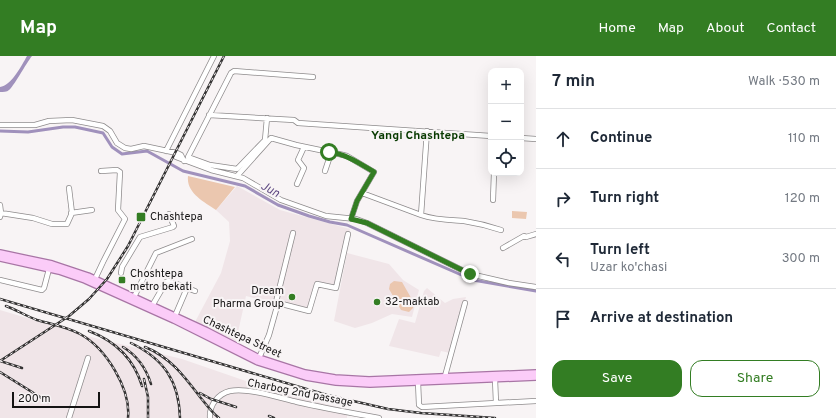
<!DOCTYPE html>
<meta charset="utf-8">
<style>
body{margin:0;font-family:Overpass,sans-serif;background:#f6f6f7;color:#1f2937}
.controls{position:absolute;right:12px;top:12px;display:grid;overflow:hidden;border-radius:8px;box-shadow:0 4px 16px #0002}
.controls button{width:36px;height:36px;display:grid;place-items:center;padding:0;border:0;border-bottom:1px solid #e0e1e3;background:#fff;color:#1f2937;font:20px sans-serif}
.scale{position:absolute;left:12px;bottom:10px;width:88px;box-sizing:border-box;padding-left:4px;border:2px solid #141313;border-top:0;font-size:11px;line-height:14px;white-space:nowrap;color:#141313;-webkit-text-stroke:3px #f8f4f5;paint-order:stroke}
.stop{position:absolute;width:12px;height:12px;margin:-9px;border:3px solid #337d23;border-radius:50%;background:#fff}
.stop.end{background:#337d23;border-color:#fff;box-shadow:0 1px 4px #0008}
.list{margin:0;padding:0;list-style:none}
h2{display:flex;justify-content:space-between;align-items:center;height:52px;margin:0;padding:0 16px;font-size:17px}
h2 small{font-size:13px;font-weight:400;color:#747a83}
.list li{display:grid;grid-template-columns:26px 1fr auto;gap:12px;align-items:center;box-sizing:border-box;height:60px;padding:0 16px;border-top:1px solid #e0e1e3}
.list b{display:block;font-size:15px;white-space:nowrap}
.list p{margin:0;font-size:13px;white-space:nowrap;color:#747a83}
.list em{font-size:13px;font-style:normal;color:#747a83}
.actions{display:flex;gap:8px;padding:12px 16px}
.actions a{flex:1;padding:9px 0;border:1px solid #337d23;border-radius:12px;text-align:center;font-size:14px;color:#337d23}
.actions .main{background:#337d23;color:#fff}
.icon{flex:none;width:22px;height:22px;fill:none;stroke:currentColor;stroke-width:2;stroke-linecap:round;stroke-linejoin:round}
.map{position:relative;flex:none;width:536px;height:362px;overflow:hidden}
header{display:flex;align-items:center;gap:24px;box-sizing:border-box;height:56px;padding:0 20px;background:#337d23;color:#fff}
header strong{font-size:19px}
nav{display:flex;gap:22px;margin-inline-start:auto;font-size:14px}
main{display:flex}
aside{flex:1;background:#fff}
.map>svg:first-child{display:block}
</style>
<header>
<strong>Map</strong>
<nav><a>Home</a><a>Map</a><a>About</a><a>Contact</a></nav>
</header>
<main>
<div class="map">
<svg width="536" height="362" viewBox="0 0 536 362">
<rect width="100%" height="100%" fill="#f8f4f5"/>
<path fill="#f0e5e8" d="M237 130 280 154 350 173 335 231H320L309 256 246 240 236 285 195 266 221 217 230 185 229 166 216 154Z
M347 197 389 208 403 224 419 234 412 261 392 258 372 267 355 272 334 265Z
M427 232 445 247 453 243 466 241 450 297 441 295 439 301 389 290 399 263 415 267 424 235Z
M0 254 87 280 182 303 281 337 342 352 347 357V362H0Z"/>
<path fill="#ebc7af" d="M188 120 235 131 216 154C204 146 186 137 188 120Z
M512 155 527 156 526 163 512 162Z
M394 225 402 226 414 247 413 252 409 256 401 254 389 233 390 228Z"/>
<path fill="#a091bc" d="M27 0H32C27 6 12 33 9 34 7 36 3 36 0 36V31C11 30 22 9 27 0Z"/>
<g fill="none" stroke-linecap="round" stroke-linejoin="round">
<path stroke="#a091bc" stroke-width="3" d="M0 75 28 76 63 71H75L103 77 112 91 122 98 147 95 183 115 245 130 278 149 309 160 330 166 347 169 473 224 536 235"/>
<defs>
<path id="minor" d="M209 59 294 64 298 67 491 80
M267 62 265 84 237 113 210 109 188 101 231 17 234 15 313 21
M0 69H35L49 65 72 64 103 70 110 75 117 87 125 92 131 93 144 90 177 97 181 99 184 105
M521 82 536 83
M166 95 214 0
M176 101 211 114 243 122 281 144 326 160 356 163 367 167 470 218 509 227 536 231
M325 115 331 97
M237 120 271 82 296 89 339 98 347 100 374 116 357 145 351 163
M297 128 304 112 298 104 304 91
M362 137 421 159 427 75
M493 144 494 117
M0 149 1 157 0 161
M1 157 33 162 52 168H67L72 157 69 132
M71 157 92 154
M421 159C435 164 449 164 464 165 477 167 489 170 501 174
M503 192 524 180 526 181 536 178
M121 217 122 211 140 181 173 171 174 170 169 158
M95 223 103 206 125 163 118 154 120 116 117 114 101 115
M0 224 42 234 44 232 49 213
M134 241 156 197 192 183
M278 247 309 255 317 228 336 232 348 178
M152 250 166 226 169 225 195 235
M175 260 187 232
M259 302 269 279 278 247 276 246 293 177
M445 320 465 247
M495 323 496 347
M418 326 419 349 422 351 536 345
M69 362 88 302
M210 362C209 349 218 338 230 335 247 331 280 342 297 346 324 352 351 357 379 362"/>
<path id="major" d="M0 197 52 208 88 220 207 275 259 302 305 317 335 322 369 324 536 317
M0 202 59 215 85 224 174 264 258 306 306 321 336 326 370 328 536 321"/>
</defs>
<use href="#minor" stroke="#8e8b8c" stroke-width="6"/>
<use href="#major" stroke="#a875a5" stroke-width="8"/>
<use href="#minor" stroke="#fff" stroke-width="4.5"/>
<use href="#major" stroke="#fbccf8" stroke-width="5.5"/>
<defs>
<path id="rail" d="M0 243 327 339 388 353 421 357 495 362
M6 250C17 254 26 260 37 264 51 268 67 271 80 278 106 292 131 333 128 362
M89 275C115 285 134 303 142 330
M131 287C164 303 179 325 180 362
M123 291C138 300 146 312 151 328
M145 291C170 301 184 320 200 341 206 348 211 356 219 362
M0 305 69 260 89 243 107 223 128 190 224 0
M0 305 22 312
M0 316 48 346
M144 323 148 341V362
M200 337 211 343 236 351
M269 360 274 362"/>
</defs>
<use href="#rail" stroke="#343333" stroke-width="2.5"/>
<use href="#rail" stroke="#f8f4f5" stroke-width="1" stroke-dasharray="3" stroke-linecap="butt"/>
</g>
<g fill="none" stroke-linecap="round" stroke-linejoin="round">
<path stroke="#337d23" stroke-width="5" d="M329 96C346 98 359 107 374 116L357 145 351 163 367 167 470 218"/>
</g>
<g fill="#337d23" stroke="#f8f4f5" stroke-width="1.5">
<rect x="136" y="156" width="10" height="10" rx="2"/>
<rect x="118" y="220" width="8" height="8" rx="2"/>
<circle cx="292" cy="241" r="4"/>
<circle cx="377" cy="246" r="4"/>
</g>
<g text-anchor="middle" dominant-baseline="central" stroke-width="4" stroke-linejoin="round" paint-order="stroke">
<g font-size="11" fill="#141313" stroke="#f8f4f5" text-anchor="start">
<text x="150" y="161">Chashtepa</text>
<text x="130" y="218">Choshtepa<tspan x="130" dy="13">metro bekati</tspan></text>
<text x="284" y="235" text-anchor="end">Dream<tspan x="284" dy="13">Pharma Group</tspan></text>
<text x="385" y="246">32-maktab</text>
</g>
<g font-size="11" fill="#141313" stroke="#f8f4f5">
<text transform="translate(242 281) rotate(25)">Chashtepa Street</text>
<text transform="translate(300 337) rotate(11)">Charbog 2nd passage</text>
</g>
<g font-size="12" font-weight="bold" fill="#083a00" stroke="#f8f4f5">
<text x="418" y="80">Yangi Chashtepa</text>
</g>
<g font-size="12" font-style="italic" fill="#5f4a83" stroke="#f8f4f5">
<text transform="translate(270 134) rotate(29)">Jun</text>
</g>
</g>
</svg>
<div class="controls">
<button>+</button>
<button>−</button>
<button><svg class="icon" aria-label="locate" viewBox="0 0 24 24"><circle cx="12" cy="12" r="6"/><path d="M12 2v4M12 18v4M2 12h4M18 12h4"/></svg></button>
</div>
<div class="scale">200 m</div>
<div class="stop" style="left:329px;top:96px"></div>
<div class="stop end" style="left:470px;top:218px"></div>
</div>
<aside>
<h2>7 min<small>Walk · 530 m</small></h2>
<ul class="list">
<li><svg class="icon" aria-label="ahead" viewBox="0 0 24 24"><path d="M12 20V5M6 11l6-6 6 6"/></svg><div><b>Continue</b></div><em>110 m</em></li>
<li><svg class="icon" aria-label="right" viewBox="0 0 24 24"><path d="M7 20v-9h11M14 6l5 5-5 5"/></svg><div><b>Turn right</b></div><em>120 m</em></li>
<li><svg class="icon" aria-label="left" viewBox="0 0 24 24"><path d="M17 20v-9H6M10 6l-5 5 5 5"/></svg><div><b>Turn left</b><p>Uzar ko'chasi</p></div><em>300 m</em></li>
<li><svg class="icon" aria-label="arrive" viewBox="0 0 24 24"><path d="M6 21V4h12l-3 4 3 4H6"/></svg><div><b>Arrive at destination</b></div></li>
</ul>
<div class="actions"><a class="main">Save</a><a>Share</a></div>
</aside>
</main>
